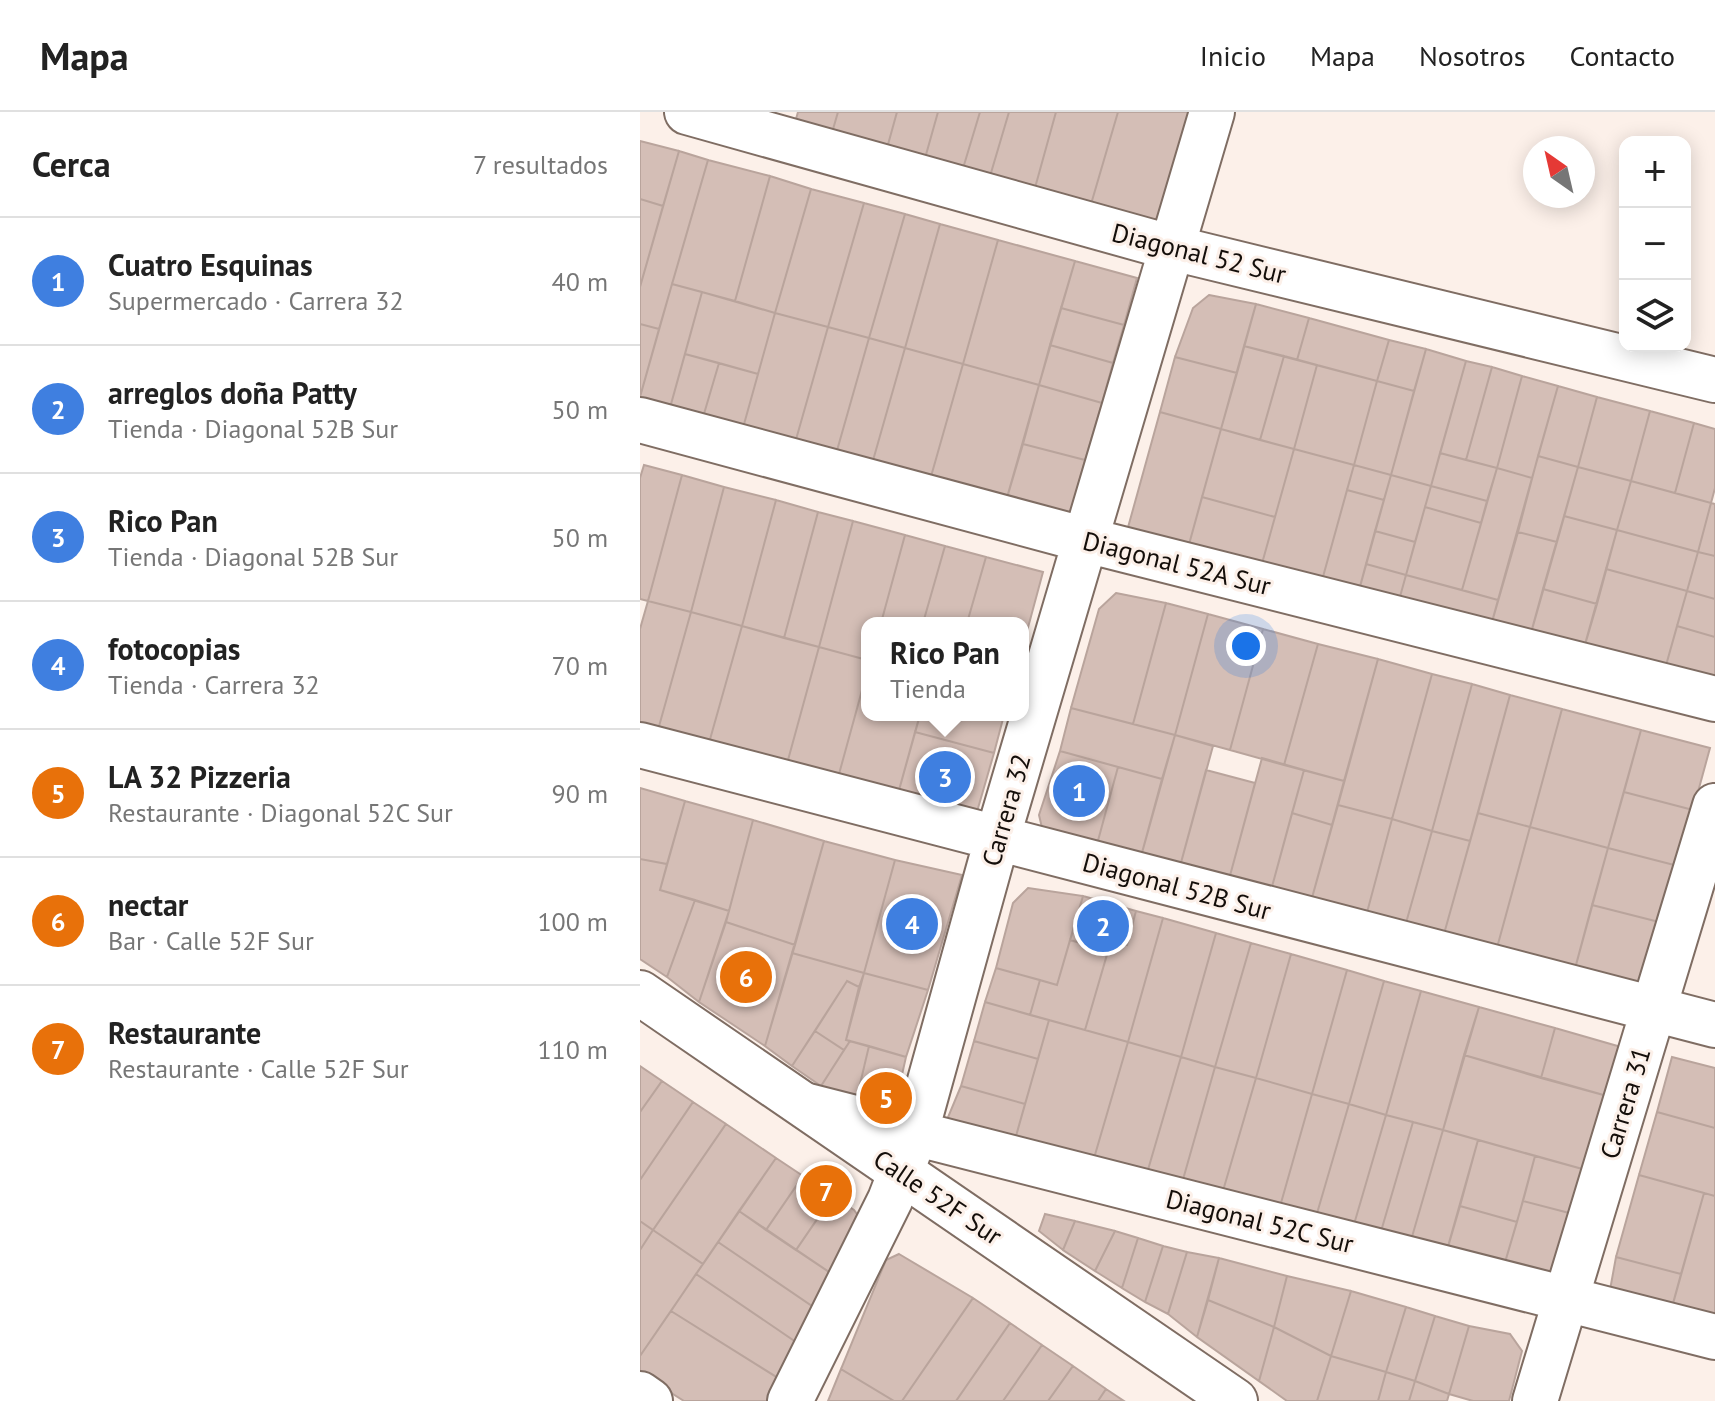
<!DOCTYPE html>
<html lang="es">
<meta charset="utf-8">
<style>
body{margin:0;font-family:"PT Sans",sans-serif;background:#f2f2f2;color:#222}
.controls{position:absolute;right:24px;top:24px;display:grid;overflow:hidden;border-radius:16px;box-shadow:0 4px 20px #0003}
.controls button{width:72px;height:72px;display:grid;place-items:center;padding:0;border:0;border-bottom:2px solid #e0e0e0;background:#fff;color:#222;font:40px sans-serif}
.compass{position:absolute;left:883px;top:24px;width:72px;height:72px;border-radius:50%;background:#fff;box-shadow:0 4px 20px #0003;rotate:326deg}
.you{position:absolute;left:606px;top:534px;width:28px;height:28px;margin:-20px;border:6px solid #fff;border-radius:50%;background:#1a73e8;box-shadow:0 0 0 12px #1a73e833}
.badge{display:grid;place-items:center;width:52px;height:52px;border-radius:50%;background:#b45309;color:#fff;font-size:26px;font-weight:700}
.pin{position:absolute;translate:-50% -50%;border:4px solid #fff;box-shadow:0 2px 8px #0006}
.popup{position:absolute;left:221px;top:505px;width:168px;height:104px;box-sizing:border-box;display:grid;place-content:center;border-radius:16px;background:#fff;filter:drop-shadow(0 2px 6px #0005);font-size:26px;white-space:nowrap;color:#767676}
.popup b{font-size:30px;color:#222}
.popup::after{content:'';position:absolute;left:50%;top:100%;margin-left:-16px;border:16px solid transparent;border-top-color:#fff}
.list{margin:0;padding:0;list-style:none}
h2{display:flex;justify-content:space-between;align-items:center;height:104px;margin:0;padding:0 32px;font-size:34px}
h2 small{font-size:26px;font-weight:400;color:#767676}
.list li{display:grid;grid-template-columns:52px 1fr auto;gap:24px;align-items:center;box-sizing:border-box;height:128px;padding:0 32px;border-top:2px solid #e0e0e0}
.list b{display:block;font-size:30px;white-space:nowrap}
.list p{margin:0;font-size:26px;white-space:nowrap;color:#767676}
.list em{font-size:26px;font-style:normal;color:#767676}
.icon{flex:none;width:44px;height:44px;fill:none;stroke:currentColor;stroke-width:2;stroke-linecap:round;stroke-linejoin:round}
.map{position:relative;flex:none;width:1075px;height:1289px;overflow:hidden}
header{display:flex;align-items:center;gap:48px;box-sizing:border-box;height:112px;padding:0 40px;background:#fff;border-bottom:2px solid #e0e0e0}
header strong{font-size:38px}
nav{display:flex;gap:44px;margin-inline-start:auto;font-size:28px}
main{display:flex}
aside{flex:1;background:#fff}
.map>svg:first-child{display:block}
</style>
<header>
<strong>Mapa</strong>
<nav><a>Inicio</a><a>Mapa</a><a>Nosotros</a><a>Contacto</a></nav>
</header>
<main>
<aside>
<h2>Cerca<small>7 resultados</small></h2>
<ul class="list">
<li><span class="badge" style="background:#3f7fe0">1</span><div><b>Cuatro Esquinas</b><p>Supermercado · Carrera 32</p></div><em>40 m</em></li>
<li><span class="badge" style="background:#3f7fe0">2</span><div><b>arreglos doña Patty</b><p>Tienda · Diagonal 52B Sur</p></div><em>50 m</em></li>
<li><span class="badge" style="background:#3f7fe0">3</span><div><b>Rico Pan</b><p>Tienda · Diagonal 52B Sur</p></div><em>50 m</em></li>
<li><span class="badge" style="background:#3f7fe0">4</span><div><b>fotocopias</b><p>Tienda · Carrera 32</p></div><em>70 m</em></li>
<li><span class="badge" style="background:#e8710a">5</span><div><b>LA 32 Pizzeria</b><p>Restaurante · Diagonal 52C Sur</p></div><em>90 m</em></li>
<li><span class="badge" style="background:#e8710a">6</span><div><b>nectar</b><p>Bar · Calle 52F Sur</p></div><em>100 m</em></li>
<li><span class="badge" style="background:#e8710a">7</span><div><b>Restaurante</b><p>Restaurante · Calle 52F Sur</p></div><em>110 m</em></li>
</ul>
</aside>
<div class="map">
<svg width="1075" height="1289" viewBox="0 0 1075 1289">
<rect width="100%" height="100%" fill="#fcf0e9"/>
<path fill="#d4beb6" stroke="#b9a49c" stroke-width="2" d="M158 0H198L189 31 152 21Z
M198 0H257L244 47 189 31Z
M257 0H298L282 57 244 47Z
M298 0H340L321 63 282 57Z
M340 0H369L348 71 321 63Z
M369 0H416L393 83 348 71Z
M416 0H478L449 99 393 83Z
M478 0H549L514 118 449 99Z
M0 29 39 39 23 94 0 87Z
M39 39 68 48 19 217 0 212V175Z
M68 48 130 64 95 189 32 172Z
M130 64 171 77 135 201 95 189Z
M171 77 224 91 188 215 135 201Z
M0 87 23 94 0 175Z
M224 91 265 102 229 226 188 215Z
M265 102 300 112 265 236 229 226Z
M300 112 358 128 323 252 265 236Z
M358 128 435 149 399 273 323 252Z
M435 149 497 166 484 213 421 196Z
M32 172 62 180 28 303 0 295V285Z
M62 180 135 201 118 262 45 242Z
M569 183 616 192 597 261 535 245 553 196Z
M616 192 669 206 657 248 604 234Z
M421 196 484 213 473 251 410 233Z
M135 201 188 215 153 338 101 323Z
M669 206 749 228 737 269 657 248Z
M0 212 19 217 0 285Z
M188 215 229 226 194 349 153 338Z
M229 226 265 236 230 359 194 349Z
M749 228 786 237 774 279 737 269Z
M410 233 473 251 462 291 399 273Z
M604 234 644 244 620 328 581 317Z
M265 236 323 252 288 375 230 359Z
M786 237 826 249 791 374 751 363Z
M45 242 79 251 61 312 28 303Z
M644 244 677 253 654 337 620 328Z
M535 245 597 261 581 317 520 300Z
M826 249 852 255 826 348 800 341Z
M79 251 118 262 101 323 61 312Z
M323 252 399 273 364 396 288 375Z
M677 253 737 269 714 353 654 337Z
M852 255 882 264 857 356 826 348Z
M882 264 918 274 892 366 857 356Z
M737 269 774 279 751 363 714 353Z
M399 273 462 291 445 348 383 332Z
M918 274 957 285 938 355 898 344Z
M957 285 1010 299 991 369 938 355Z
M1010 299 1054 311 1035 381 991 369Z
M520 300 581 317 548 436 487 419Z
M1054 311 1075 317V376L1071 391 1035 381Z
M581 317 654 337 635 405 562 385Z
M383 332 445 348 427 414 364 396Z
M654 337 714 353 681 472 621 455Z
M800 341 857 356 847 389 791 374Z
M898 344 938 355 917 430 878 420Z
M4 353 42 363 8 489 0 487V366Z
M714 353 751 363 744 388 707 378Z
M938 355 991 369 977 418 924 404Z
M857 356 892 366 858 488 822 478Z
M42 363 84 375 51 500 8 489Z
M751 363 791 374 775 430 735 419Z
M991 369 1071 391 1058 440 977 418Z
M791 374 847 389 841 411 785 395Z
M84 375 136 388 102 514 51 500Z
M707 378 744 388 718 482 681 472Z
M562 385 635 405 621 455 548 436Z
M136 388 178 400 144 526 102 514Z
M1071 391 1075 392V444L1058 440Z
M785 395 841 411 822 478 766 463Z
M178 400 213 409 179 535 144 526Z
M924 404 977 418 957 492 903 477Z
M213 409 265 423 241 511H227V548L179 535Z
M977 418 1058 440 1047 479 966 457Z
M735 419 775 430 766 463 726 452Z
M878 420 917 430 889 528 850 517Z
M265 423 305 434 283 511H241Z
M305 434 346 445 327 511H283Z
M1058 440 1075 444V487L1047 479Z
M346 445 403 460 383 534V511H327Z
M726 452 766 463 758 492 718 482Z
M966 457 1047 479 1023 564 942 543Z
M766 463 858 488 850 517 758 492Z
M903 477 957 492 942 543 889 528Z
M1047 479 1075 487V525L1037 514Z
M476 481 526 491 493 612 431 596 459 497Z
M8 489 51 500 16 625 0 620V517Z
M526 491 568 502 535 623 493 612Z
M51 500 102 514 67 638 16 625Z
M568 502 623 517 590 638 535 623Z
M102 514 179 535 145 659 67 638Z
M1037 514 1075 525V579L1023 564Z
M623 517 678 532 644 653 590 638Z
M678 532 738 547 704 669 644 653Z
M179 535 227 548V560L196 673 145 659Z
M738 547 792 562 752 707 698 693Z
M227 560V603H280L256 689 196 673Z
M792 562 832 572 792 719 752 707Z
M832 572 870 583 830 729 792 719Z
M870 583 922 597 890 715 838 701Z
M431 596 535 623 522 667 420 639Z
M922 597 1001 618 968 736 890 715Z
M280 603H364L354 641 275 620Z
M1001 618 1070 636 1053 698 984 680Z
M275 620 354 641 334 710 256 689Z
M535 623 573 634 539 758 500 748Z
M420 639 478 655 456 736 403 720 399 703Z
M622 646 664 658 630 782 588 771Z
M478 655 522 667 500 748 456 736Z
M566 658 615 671 588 771 539 758Z
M664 658 704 669 692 713 652 701Z
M0 676 45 689 27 752 0 747Z
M984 680 1053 698 1038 754 968 736Z
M45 689 113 708 89 799 20 778Z
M698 693 752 707 725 808 670 793Z
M652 701 692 713 670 793 630 782Z
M838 701 890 715 855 843 802 829Z
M752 707 792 719 764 818 725 808Z
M113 708 184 729 155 833 86 810Z
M890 715 968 736 933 864 855 843Z
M792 719 830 729 802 829 764 818Z
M184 729 255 748 224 861 152 841Z
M968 736 1038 754 1023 811 952 793Z
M0 747 27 752 20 778 55 788 27 865 0 847Z
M255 748 322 763 288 878 224 861Z
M388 776 443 784 417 873 356 856 373 791Z
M443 784 496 799 487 833 471 829 468 839 430 828Z
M55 788 89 799 59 890 27 865Z
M952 793 1023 811 1003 882 933 864Z
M496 799 523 806 488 930 445 918 471 829 487 833Z
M523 806 576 821 541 945 488 930Z
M86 810 155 833 125 934 59 890Z
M576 821 611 831 575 955 541 945Z
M430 828 468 839 445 918 390 903 400 868 417 873Z
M611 831 651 842 616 966 575 955Z
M152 841 224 861 219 875 207 869 152 954 125 934Z
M651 842 707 858 672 982 616 966Z
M356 856 400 868 390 903 345 890Z
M707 858 744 869 709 992 672 982Z
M224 861 288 878 266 945 206 928Z
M207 869 219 875 206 928 210 929 204 938 175 919Z
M744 869 781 879 746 1003 709 992Z
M781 879 839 895 803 1018 746 1003Z
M345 890 409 908 398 947 334 929Z
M839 895 915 916 901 966 824 943Z
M409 908 488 930 452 1053 374 1031Z
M915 916 981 935 967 984 901 966Z
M175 919 204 938 181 974 152 954Z
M210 929 229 934 216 989 181 974Z
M334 929 398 947 385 992 321 974Z
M488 930 541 945 505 1068 452 1053Z
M229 934 266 945 254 998 216 989Z
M824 943 967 984 946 1058 803 1018Z
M541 945 575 955 540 1078 505 1068Z
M1032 945 1075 956V1016L1017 1000Z
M0 954 22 969 0 1000Z
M575 955 616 966 580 1089 540 1078Z
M616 966 672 982 637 1105 580 1089Z
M22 969 53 990 0 1068V1000Z
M321 974 385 992 374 1031 306 1010Z
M672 982 709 992 673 1115 637 1105Z
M53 990 86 1012 13 1118 0 1109V1068Z
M709 992 746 1003 710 1126 673 1115Z
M1017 1000 1075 1016V1084L999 1063Z
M746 1003 773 1010 737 1133 710 1126Z
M773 1010 803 1018 767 1142 737 1133Z
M86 1012 136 1046 63 1152 13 1118Z
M803 1018 838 1028 803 1152 767 1142Z
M838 1028 895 1044 877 1110 820 1094Z
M895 1044 946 1058 933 1102 883 1089Z
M136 1046 163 1064 126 1118 99 1099Z
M999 1063 1064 1081 1041 1162 976 1145Z
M163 1064 193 1084 156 1138 126 1118Z
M1064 1081 1075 1084V1218L1029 1206Z
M193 1084 214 1098 219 1105 195 1164 156 1138Z
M883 1089 933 1102 908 1171 861 1164Z
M820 1094 877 1110 861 1164 803 1152Z
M99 1099 195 1164 175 1196 78 1130Z
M405 1102 435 1109 423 1138 399 1119Z
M0 1109 13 1118 0 1138Z
M435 1109 475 1119 455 1159 423 1138Z
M13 1118 63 1152 0 1244V1138Z
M475 1119 498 1126 482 1176 455 1159Z
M498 1126 523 1134 505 1190 482 1176Z
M78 1130 175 1196 156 1230 56 1162Z
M523 1134 547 1140 528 1202 505 1190Z
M547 1140 579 1146 557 1225 528 1202Z
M259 1142 333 1186 262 1289H254L201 1257 246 1148Z
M976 1145 1041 1162 1029 1206 970 1178Z
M579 1146 647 1164 634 1215 568 1188Z
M56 1162 156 1230 138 1266 31 1199Z
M647 1164 711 1179 691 1244 634 1215Z
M711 1179 766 1195 746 1260 691 1244Z
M333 1186 370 1211 316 1289H262Z
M568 1188 634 1215 619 1269 557 1225Z
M766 1195 795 1204 775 1269 746 1260Z
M31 1199 138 1266 128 1289H44L0 1261V1244Z
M795 1204 829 1214 809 1282 775 1269Z
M370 1211 402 1233 363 1289H316Z
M829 1214 870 1222 882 1239 869 1289H833L809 1282Z
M634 1215 691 1244 677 1289H647L619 1269Z
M402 1233 433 1254 408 1289H363Z
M691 1244 746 1260 738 1289H677Z
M433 1254 466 1277 458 1289H408Z
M201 1257 254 1289H188Z
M746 1260 775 1269 769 1289H738Z
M775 1269 809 1282 807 1289H769Z
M466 1277 484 1289H458Z"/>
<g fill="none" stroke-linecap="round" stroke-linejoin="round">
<defs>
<path id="minor" d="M47 0 533 136 1075 268
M0 308 446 428 1075 587
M0 633 1075 913
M168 994 1075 1225
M0 1282 10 1289
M150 1289 250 1088 275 1023 357 727 572 0
M895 1289 1075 694"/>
<path id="tertiary" d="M0 881 595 1289"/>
</defs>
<use href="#minor" stroke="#7f6d63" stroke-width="48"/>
<use href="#tertiary" stroke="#7f6d63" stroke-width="48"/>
<use href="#minor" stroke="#fff" stroke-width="44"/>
<use href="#tertiary" stroke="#fff" stroke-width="44"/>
</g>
<g text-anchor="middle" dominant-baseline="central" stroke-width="6" stroke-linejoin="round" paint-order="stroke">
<g font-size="26" fill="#140e0a" stroke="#fcf0e9">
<text transform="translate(559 141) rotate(14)">Diagonal 52 Sur</text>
<text transform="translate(537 451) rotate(14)">Diagonal 52A Sur</text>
<text transform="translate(366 698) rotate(-74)">Carrera 32</text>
<text transform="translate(537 774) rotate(15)">Diagonal 52B Sur</text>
<text transform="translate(985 991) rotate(-73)">Carrera 31</text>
<text transform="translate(298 1085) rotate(34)">Calle 52F Sur</text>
<text transform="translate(620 1109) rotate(14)">Diagonal 52C Sur</text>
</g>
</g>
</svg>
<div class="controls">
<button>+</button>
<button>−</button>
<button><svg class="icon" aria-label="layers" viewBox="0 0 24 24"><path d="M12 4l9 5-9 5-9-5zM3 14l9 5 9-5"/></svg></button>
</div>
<svg class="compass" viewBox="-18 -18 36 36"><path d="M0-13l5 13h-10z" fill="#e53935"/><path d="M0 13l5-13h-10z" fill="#767676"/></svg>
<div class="you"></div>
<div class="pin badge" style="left:439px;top:679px;background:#3f7fe0">1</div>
<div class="pin badge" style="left:463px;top:814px;background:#3f7fe0">2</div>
<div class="pin badge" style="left:305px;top:665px;background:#3f7fe0">3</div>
<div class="popup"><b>Rico Pan</b>Tienda</div>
<div class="pin badge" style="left:272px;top:812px;background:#3f7fe0">4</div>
<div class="pin badge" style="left:246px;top:986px;background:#e8710a">5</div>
<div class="pin badge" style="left:106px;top:865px;background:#e8710a">6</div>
<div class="pin badge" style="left:186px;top:1079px;background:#e8710a">7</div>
</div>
</main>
